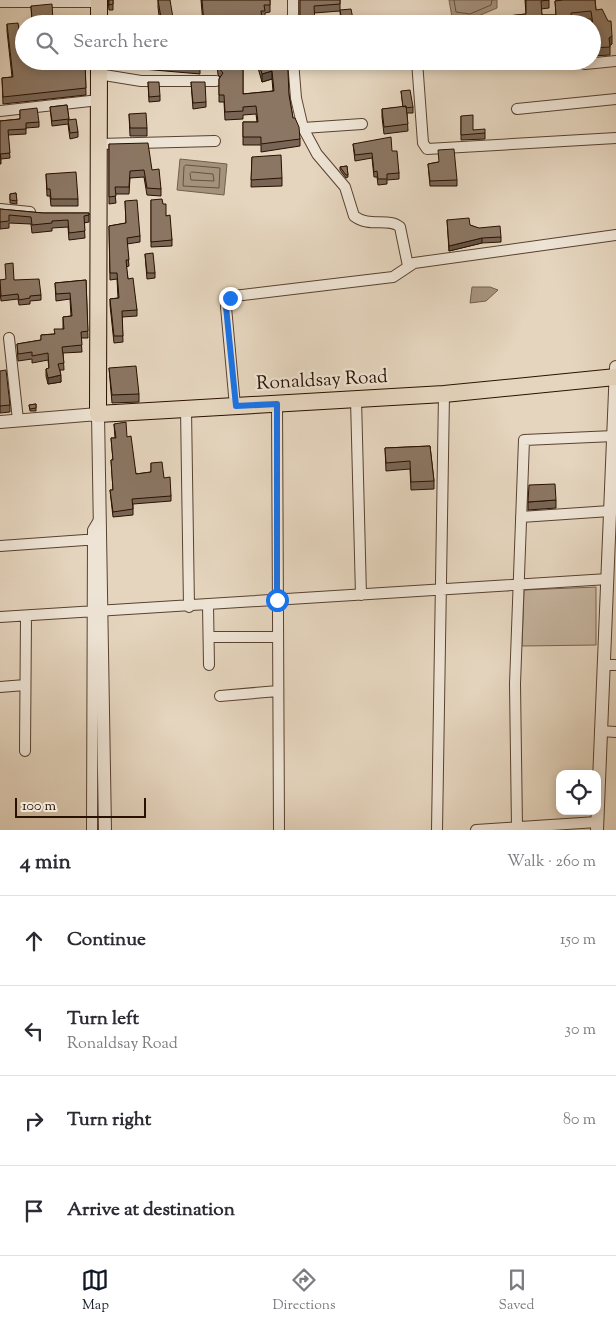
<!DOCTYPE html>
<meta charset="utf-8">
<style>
body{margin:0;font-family:"Sorts Mill Goudy",serif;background:#f7f7f7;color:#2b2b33}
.controls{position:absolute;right:15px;bottom:15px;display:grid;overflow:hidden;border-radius:10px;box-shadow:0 2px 8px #0003}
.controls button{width:45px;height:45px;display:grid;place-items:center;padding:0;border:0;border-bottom:1px solid #e1e1e2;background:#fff;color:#2b2b33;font:25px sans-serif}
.scale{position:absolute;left:15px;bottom:12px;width:131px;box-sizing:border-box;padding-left:5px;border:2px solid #291000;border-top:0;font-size:14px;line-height:18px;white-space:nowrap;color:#291000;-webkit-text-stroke:4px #eee4d5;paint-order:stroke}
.stop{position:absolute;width:15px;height:15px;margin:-11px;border:4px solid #1a73e8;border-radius:50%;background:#fff}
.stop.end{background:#1a73e8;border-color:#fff;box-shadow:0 1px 5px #0008}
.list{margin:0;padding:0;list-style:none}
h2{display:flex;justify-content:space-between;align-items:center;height:65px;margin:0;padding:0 20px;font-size:21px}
h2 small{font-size:16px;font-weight:400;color:#7c7c81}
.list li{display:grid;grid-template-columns:32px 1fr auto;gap:15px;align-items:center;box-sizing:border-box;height:90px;padding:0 20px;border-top:1px solid #e1e1e2}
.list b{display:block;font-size:19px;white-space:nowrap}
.list p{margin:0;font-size:16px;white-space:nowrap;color:#7c7c81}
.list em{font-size:16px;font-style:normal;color:#7c7c81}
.icon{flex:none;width:28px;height:28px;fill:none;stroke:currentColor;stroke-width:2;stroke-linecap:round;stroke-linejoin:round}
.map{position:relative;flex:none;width:616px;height:830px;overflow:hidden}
.search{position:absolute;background:#fff;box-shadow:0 2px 8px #0003;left:15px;right:15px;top:15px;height:55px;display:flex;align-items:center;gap:12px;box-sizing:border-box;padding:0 18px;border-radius:28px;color:#7c7c81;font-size:19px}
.sheet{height:425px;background:#fff}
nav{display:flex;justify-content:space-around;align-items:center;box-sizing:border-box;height:70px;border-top:1px solid #e1e1e2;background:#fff;font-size:14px;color:#7c7c81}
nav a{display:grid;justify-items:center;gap:2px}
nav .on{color:#111827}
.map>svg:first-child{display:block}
</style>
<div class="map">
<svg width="616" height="830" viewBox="0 0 616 830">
<rect width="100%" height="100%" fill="#e5d5be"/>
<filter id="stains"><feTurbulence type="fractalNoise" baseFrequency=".004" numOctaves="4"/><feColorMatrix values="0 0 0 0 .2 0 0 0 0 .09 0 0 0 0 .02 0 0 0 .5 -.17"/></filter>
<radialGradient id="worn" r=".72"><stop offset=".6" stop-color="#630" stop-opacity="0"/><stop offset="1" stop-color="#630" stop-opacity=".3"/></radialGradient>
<path fill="#c5b49e" stroke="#77624f" d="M596 587V645L522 646 524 590Z"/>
<path fill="#a5927d" stroke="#735e4b" d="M449 0H497V8L471 19 452 17Z
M180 159 227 164 224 195 177 190Z
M472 287H490L498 290 486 301 470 303Z"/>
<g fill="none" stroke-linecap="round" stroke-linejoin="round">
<path stroke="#67513e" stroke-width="1" d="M454 0 456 12 470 14 491 5 492 0
M186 165 220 168 219 188 183 186 184 167Z
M192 172 213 174 214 181 191 180 190 174Z"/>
<defs>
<path id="minor" d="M0 2H99
M293 24V0
M293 61 296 98 303 128 317 154 345 187 354 216C369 228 389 217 400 227L408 266
M417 61 423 143 427 149 616 138
M581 61 585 64 616 61
M98 74 141 81H216
M517 109 616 99
M0 111 99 100
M303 128 362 124
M99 144 215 141
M0 209 30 212
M9 338 18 420
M356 399 361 595
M277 404 279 830
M235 406 226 307 228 299 234 296 393 277 414 263 616 235
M186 409 189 607
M521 517 610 511
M0 546 99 539
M208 605 209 665
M0 617 608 579
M209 637H278
M603 665H616
M0 687 25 685
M220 696 278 691
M600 731 616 732
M25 751 26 616
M517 827 515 684 524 440 614 436
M92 830 93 530 99 520
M437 830 444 394
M476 830 597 822"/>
<path id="tertiary" d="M0 422 98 414 105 830
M597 830 616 367"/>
<path id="primary" d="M99 24V0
M99 61 98 414 444 394 616 377"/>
</defs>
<use href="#minor" stroke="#584130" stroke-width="12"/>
<use href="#tertiary" stroke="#584130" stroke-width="14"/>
<use href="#primary" stroke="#291000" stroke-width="18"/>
<use href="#minor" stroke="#eee4d5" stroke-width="10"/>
<use href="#tertiary" stroke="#eee4d5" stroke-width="12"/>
<use href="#primary" stroke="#e5d5be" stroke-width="16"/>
</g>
<path fill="#786555" stroke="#291000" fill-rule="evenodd" d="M108 0H113V10H109Z
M158 0 174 24H160L158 7Z
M201 0H270V12L265 13V19H262L263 24H203Z
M300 0H340V10L353 19V24H341L340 11 314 13 300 16Z
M525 0H549V8L541 9 542 15H556L555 1 562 0H595L596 10 612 44 610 45V55L592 56V42H593L594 41 591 19 572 21V24H508V16L526 14Z
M31 6 53 21V24H32Z
M7 24 24 61H85L86 95 3 104 2 78 12 77 7 31Z
M131 61H286V63H285L289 95 293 118 300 139V146L261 152V145H243V122H257L256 114 243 115V119L225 120 224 102H219V79L220 77 218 75 217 65 200 67V74L131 68ZM258 68 262 82 272 79 273 91 243 94V69Z
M300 61H312V62L300 63Z
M148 82 160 96V101L149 102Z
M191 82 206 102V107L193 109Z
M401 91 413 107V113H407L408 131 384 134 382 117V109L403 107Z
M67 105 69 120 78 132V137L70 139 68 124 52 126 50 107Z
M20 110 39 122V127L26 128V134L8 135 10 158 1 159V164H0V121L20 119Z
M129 114 147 128V136H130Z
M461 116 473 130 485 133V139L461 140Z
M109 144 152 170 161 189V196L147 195 144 177 130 178 129 194H115L116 203 109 204Z
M353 144 392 151 399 173V179L387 180V184L378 185 377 177H374L372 158 355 161Z
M252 157 282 178V186L251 187Z
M438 162 457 180V186H430L428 164Z
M347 166 348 177 346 178 340 170V167Z
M46 174 78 199V206H51L50 196H47Z
M16 193 17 204 10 203V194Z
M151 200 163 204 172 240V246L151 247Z
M125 201 140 236V242L127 244 129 266 126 267 128 279 137 310V316L122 317 123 342 114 343 110 305V299L118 298 117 279 110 280 109 226 126 223Z
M0 209 43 213H89V222L84 223 85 238 69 240 68 227 52 228V231L32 233 31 224 9 223V228L0 229Z
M447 220 470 225 501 237V242L482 243 449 251Z
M145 254 155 273V278L147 279Z
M0 280H14L41 295V300L30 301V304L19 305 18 299 1 301 0 292Z
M86 280 88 338H81L82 352 63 353 64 370H60L61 382 48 384 46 376V369L49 368 48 360 32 363V359L18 361 17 344 41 340V335L54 334 63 329V317L71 316 70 299 56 301 55 283Z
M109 368 139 394V402L112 403Z
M0 371 10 405V412L0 413Z
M36 404V411H30L29 405Z
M114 424 127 437 136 474 151 472V463L164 478 171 496V501L133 504V515L113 517 110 490H113L111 460H113L111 438H115Z
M430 446 434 481V489L411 490 410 469 386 471 385 448Z
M556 500V508L528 510V502Z"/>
<path fill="#615345" stroke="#291000" d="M612 36V44L609 46V38Z
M272 71V79L262 82V74Z
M482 238V243L449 251V246Z
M61 375V382L48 384V378Z"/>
<path fill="#8b7663" stroke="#291000" d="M109 0H113V4L109 5Z
M158 0H170L174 24H162Z
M202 0H270V5H264L265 11H261L263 24H204Z
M300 0H340V4L314 6 315 24H294L300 16Z
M526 0H549L541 1 542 15H556L555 1 563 0H595L596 10 602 9 608 21H611L612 36 609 38 610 47 592 48V42H593L595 39 591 11 571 13 572 24H509L508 16 526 14Z
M52 4 53 21 43 22 42 18 32 19 31 6Z
M351 9 353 19 342 21 340 10Z
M77 21 78 24H68L67 22Z
M18 23 19 29 24 28V61H85L86 88 3 97 2 78 13 77 7 24Z
M137 61H199L200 67Z
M218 61H249L243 62V94L274 91 272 71 262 74 258 61H284L288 71 289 95 293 118H295L299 127 300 139 261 144V137H243V122H258L256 106 243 107V111L225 112 224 95H219V79L223 73 218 67Z
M148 82H159L160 96 149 97Z
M191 82H205L206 102 193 103Z
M410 90 413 107 406 108V106L403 107 401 91Z
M67 105 69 119 52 121 50 107Z
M406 106 408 124 384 127 382 109Z
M37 108 39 122 26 123V129L8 130 10 153 0 154 1 158 0 159V121L20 119V110Z
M146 113 147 128H130L129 114Z
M473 115V130L485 129V133L461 135V116Z
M76 119 78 132 70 133 68 120Z
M391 137 392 151H397L399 173 387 174V179H378L377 171 374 172 372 153 355 155 353 144Z
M148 143 152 170 159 169 161 189 147 188 144 170 130 171 129 187H115L116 196 109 197V144Z
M454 149 457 180 430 181 428 164 439 162 438 150Z
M281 155 282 178 251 180 252 157Z
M347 166 348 175H346L340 167Z
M76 172 78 199H51L50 189H47L46 174Z
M16 193 17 201 10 200V194Z
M162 199 163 204H166V216L170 215 172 240 151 242V200Z
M137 200 140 236 127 238 129 260H126L128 279 133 278 137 310 122 311 123 336H114L110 299 119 298 117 273H110L109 226 126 223 125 201Z
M0 209 43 213H89V215L84 216 85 231 69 233 68 220 52 221V223L32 225 31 217 9 215V221L0 222Z
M469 218 470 225 479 228 500 226 501 237 482 238 449 246 447 220Z
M153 253 155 273H147L145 254Z
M13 263 14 280 39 279 41 295 30 296V298L19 300 18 294 1 296 0 280 6 279 5 264Z
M86 280 88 331 81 332 82 345 62 347 64 363 58 364 61 375 48 378 46 369 49 368 48 353 32 356V352L18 354 17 344 41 340V335L55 334 54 329H64L63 317 72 316 70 293 56 294 55 283Z
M136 366 139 394 112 395 109 368Z
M6 370 10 405 0 406V371Z
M36 404V408L30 409 29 405Z
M126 422 127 437 131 436 136 474 151 472V463L162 462 164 478 170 477 171 496 132 499 133 509 113 512 110 490H113L111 460H113L111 438H116L114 424Z
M430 446 434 481 411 482 410 461 386 463 385 448Z
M555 484 556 500 528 502 529 485Z"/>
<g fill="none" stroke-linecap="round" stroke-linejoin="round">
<path stroke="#1a73e8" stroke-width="6" d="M230 298 226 307 236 406 277 404V600"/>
</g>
<g text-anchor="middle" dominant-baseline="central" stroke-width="4.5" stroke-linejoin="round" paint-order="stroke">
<g font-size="19" fill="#291000" stroke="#eee4d5">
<text transform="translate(322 381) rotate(-3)">Ronaldsay Road</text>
</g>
</g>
<rect width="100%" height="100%" filter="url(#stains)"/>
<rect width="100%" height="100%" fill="url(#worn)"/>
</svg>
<div class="controls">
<button><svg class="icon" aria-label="locate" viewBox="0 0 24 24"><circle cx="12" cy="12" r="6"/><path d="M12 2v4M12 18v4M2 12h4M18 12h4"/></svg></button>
</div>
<div class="scale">100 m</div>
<div class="stop" style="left:277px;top:600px"></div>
<div class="stop end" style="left:230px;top:298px"></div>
<div class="search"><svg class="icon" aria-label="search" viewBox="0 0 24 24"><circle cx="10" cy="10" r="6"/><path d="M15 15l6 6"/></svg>Search here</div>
</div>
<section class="sheet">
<h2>4 min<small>Walk · 260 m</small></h2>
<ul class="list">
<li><svg class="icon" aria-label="ahead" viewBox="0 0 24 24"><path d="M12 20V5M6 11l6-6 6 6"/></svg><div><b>Continue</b></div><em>150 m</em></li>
<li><svg class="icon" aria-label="left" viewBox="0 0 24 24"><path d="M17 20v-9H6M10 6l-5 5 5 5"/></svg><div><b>Turn left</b><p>Ronaldsay Road</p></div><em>30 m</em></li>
<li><svg class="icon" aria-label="right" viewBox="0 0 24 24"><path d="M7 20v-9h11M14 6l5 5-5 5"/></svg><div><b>Turn right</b></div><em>80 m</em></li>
<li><svg class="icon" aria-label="arrive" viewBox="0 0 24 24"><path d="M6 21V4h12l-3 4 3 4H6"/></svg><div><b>Arrive at destination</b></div></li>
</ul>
</section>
<nav>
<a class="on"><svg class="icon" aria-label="map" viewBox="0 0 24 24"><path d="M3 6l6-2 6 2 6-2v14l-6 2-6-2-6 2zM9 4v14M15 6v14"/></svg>Map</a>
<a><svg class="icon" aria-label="directions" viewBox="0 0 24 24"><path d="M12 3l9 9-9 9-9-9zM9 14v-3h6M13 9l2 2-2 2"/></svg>Directions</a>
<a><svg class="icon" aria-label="saved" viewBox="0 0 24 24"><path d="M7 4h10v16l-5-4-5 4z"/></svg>Saved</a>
</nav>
